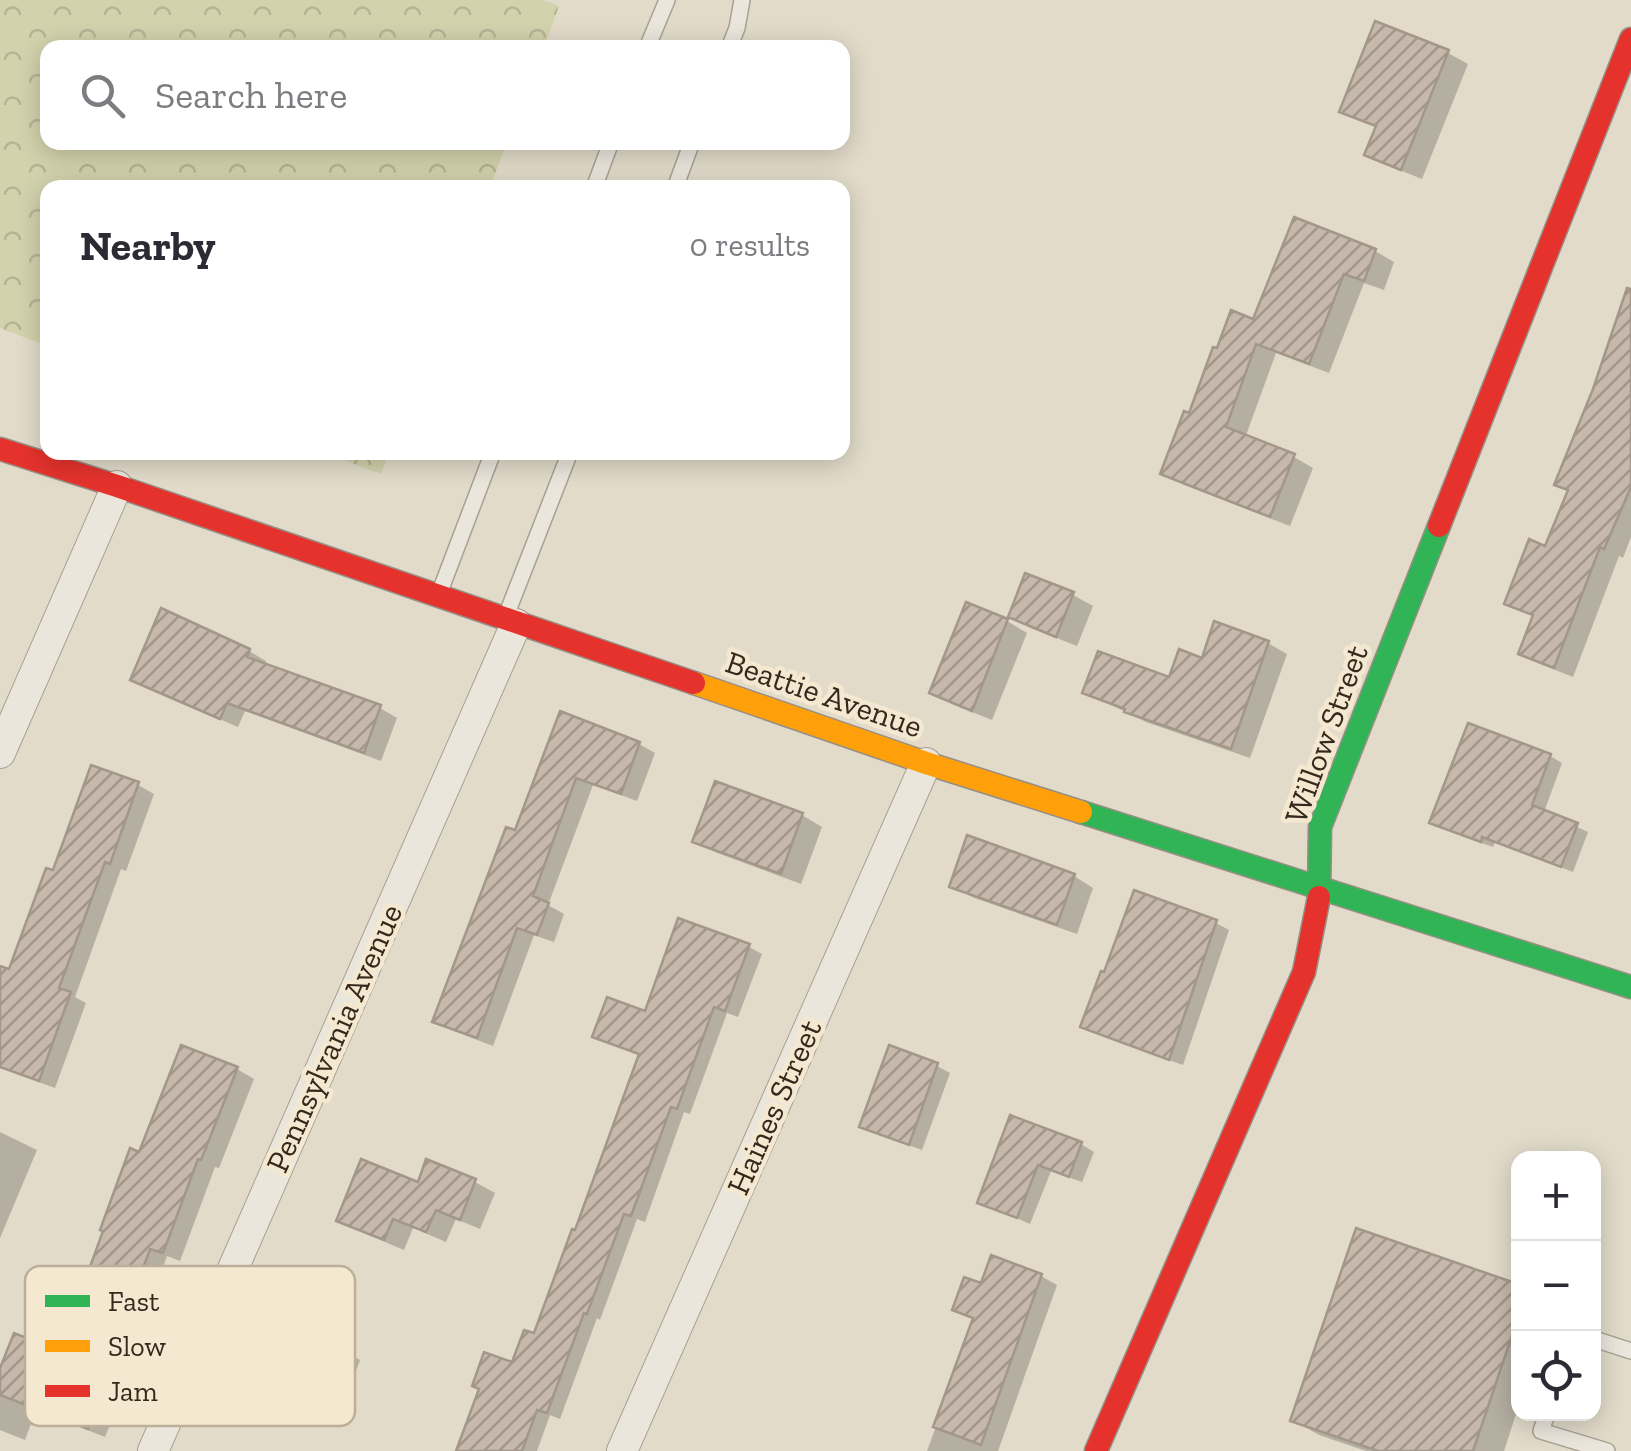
<!DOCTYPE html>
<meta charset="utf-8">
<style>
body{margin:0;font-family:"Zilla Slab",serif;background:#f2f2f3;color:#2b2b33}
.controls{position:absolute;right:30px;bottom:30px;display:grid;overflow:hidden;border-radius:20px;box-shadow:0 5px 25px #0003}
.controls button{width:90px;height:90px;display:grid;place-items:center;padding:0;border:0;border-bottom:2px solid #e1e1e2;background:#fff;color:#2b2b33;font:50px sans-serif}
.list{margin:0;padding:0;list-style:none}
h2{display:flex;justify-content:space-between;align-items:center;height:130px;margin:0;padding:0 40px;font-size:42px}
h2 small{font-size:32px;font-weight:400;color:#7c7c81}
.icon{flex:none;width:55px;height:55px;fill:none;stroke:currentColor;stroke-width:2;stroke-linecap:round;stroke-linejoin:round}
.map{position:relative;flex:none;width:1631px;height:1451px;overflow:hidden}
.search{position:absolute;background:#fff;box-shadow:0 5px 25px #0003;left:40px;top:40px;width:810px;height:110px;display:flex;align-items:center;gap:25px;box-sizing:border-box;padding:0 35px;border-radius:20px;color:#7c7c81;font-size:38px}
.panel{position:absolute;background:#fff;box-shadow:0 5px 25px #0003;left:40px;top:180px;width:810px;height:280px;border-radius:20px}
.map>svg:first-child{display:block}
</style>
<div class="map">
<svg width="1631" height="1451" viewBox="0 0 1631 1451">
<defs>
<pattern id="park-crowns" width="20" height="18" patternUnits="userSpaceOnUse" patternTransform="scale(2.5)"><rect width="20" height="18" fill="#d2d2ad"/><path d="M2 6a3 3 0 1 1 6 0M12 15a3 3 0 1 1 6 0" fill="none" stroke="#b5b494"/></pattern>
<pattern id="building-hatch" width="6" height="6" patternUnits="userSpaceOnUse" patternTransform="scale(2.5)"><rect width="6" height="6" fill="#c6b9ab"/><path d="M-1 1l2-2M0 6l6-6M5 7l2-2" fill="none" stroke="#a2968b"/></pattern>
</defs>
<rect width="100%" height="100%" fill="#e2dbca"/>
<path fill="url(#park-crowns)" d="M0 0H544L559 6 544 47 48 48V142L507 143 490 187 48 188 47 346 0 328Z
M325 453H389L381 474Z"/>
<path fill="#0003" d="M1377 24 1448 53 1468 64 1422 179 1387 165 1367 154 1378 128 1342 110Z
M1295 221 1375 251 1394 262 1384 290 1364 283 1329 373 1276 353 1245 438 1294 457 1313 468 1290 526 1182 484 1163 473 1190 416 1254 322Z
M1631 308V537L1623 558 1619 556 1573 677 1540 664 1521 653 1535 617 1507 602 1547 549 1570 491Z
M1027 576 1073 595 1093 606 1077 646 1031 628 1011 616Z
M967 605 1007 621 1027 633 992 720 952 704 932 692Z
M162 612 249 651 266 661 264 666 380 708 397 718 381 761 245 711 238 727 150 689 133 679Z
M1268 643 1287 654 1250 758 1146 722 1085 692 1170 680 1203 661Z
M561 714 639 744 655 753 637 801 593 785 548 905 564 914 554 942 534 935 493 1046 451 1030 435 1021 516 833Z
M1550 756 1562 763 1544 812 1588 832 1573 872 1495 842 1493 847 1444 829 1432 822Z
M93 768 138 785 154 794 126 871 121 869 75 997 86 1003 55 1088 0 1068V979L10 972 55 874Z
M802 815 822 827 801 884 715 852 696 841Z
M1074 876 1093 888 1077 934 972 897 952 886Z
M1135 893 1216 923 1229 930 1183 1065 1096 1034 1083 1026 1105 975Z
M749 947 762 954 738 1017 727 1013 690 1114 684 1112 645 1222 637 1219 600 1320 597 1318 560 1419 550 1415 537 1451H459L514 1366 535 1336 577 1234 642 1056 608 1043 595 1036 646 1014Z
M890 1048 937 1066 950 1073 922 1150 875 1133 862 1126Z
M237 1069 254 1079 219 1168 215 1167 180 1261 167 1256 122 1380 127 1383 105 1437 36 1410 25 1440 0 1430V1375L47 1348 74 1317 140 1155Z
M1012 1118 1081 1144 1094 1152 1082 1182 1051 1171 1030 1224 980 1202Z
M0 1132 37 1150 0 1238Z
M475 1182 495 1193 480 1229 456 1219 446 1242 413 1228 404 1250 359 1231 339 1220 419 1185Z
M1358 1231 1518 1286V1408L1504 1451H1366L1319 1435 1293 1420Z
M1041 1276 1057 1285 998 1451H927L975 1320 955 1309 982 1287Z
M347 1352 360 1360 344 1403 277 1378 264 1371Z"/>
<path fill="url(#building-hatch)" stroke="#a2978a" stroke-width="2.5" d="M1375 21 1449 50 1401 170 1364 155 1376 126 1339 112Z
M1294 217 1376 249 1364 281 1344 274 1309 364 1256 344 1226 427 1295 454 1270 517 1160 474 1184 411 1189 413 1213 347 1217 348 1231 310 1253 319Z
M1627 288 1631 289V487L1604 549 1600 547 1554 668 1518 654 1533 615 1504 604 1529 539 1545 546 1568 490 1554 485 1593 389Z
M1025 573 1074 592 1056 637 1008 617Z
M966 602 1008 619 972 711 929 693Z
M161 608 250 649 247 657 381 705 364 753 227 703 220 719 130 680Z
M1214 621 1269 641 1231 749 1124 712 1125 709 1082 693 1098 651 1169 677 1179 649 1202 658Z
M560 711 640 742 621 794 576 778 533 896 549 903 537 935 517 928 477 1038 432 1022 506 827 515 830Z
M1468 723 1551 754 1532 805 1578 823 1561 867 1482 837 1481 842 1429 823Z
M91 765 139 782 110 864 105 862 59 988 71 992 39 1081 0 1067V966L9 969 46 868 53 870Z
M715 781 803 813 781 874 692 842Z
M967 835 1075 874 1057 925 949 887Z
M1134 890 1217 920 1169 1060 1080 1027 1101 971 1104 972Z
M678 918 750 944 725 1011 714 1007 677 1109 671 1107 631 1216 624 1214 587 1314 584 1313 547 1413 537 1410 522 1451H456L479 1389 472 1386 484 1352 512 1362 524 1330 534 1333 572 1229 575 1230 639 1054 592 1037 607 997 645 1011Z
M181 1045 238 1067 201 1160 198 1159 163 1253 150 1249 106 1369 111 1371 88 1429 0 1395V1368L14 1333 45 1345 59 1308 73 1314 103 1231 100 1230 130 1148 139 1152Z
M889 1045 938 1063 909 1145 859 1127Z
M1010 1115 1082 1142 1069 1177 1038 1165 1017 1218 977 1203Z
M361 1159 418 1182 426 1159 476 1179 460 1220 436 1210 426 1232 393 1219 384 1240 336 1221Z
M1356 1228 1518 1284V1318L1473 1451H1378L1290 1421Z
M991 1255 1042 1274 981 1445 933 1427 973 1318 952 1310 964 1277 981 1283Z"/>
<g fill="none" stroke-linecap="round" stroke-linejoin="round">
<defs>
<path id="lane" d="M647 48 667 0
M729 48 737 28 742 0
M594 188 611 142
M675 188 692 142
M439 594 493 452
M506 616 570 452
M1594 1339 1631 1351
M1547 1414 1541 1431 1607 1451"/>
<path id="street" d="M0 753 117 486
M153 1451 516 624
M622 1451 926 763"/>
<path id="fast" d="M1081 812 1631 987
M1319 897 1320 827 1439 526"/>
<path id="slow" d="M694 683 926 763 1081 812"/>
<path id="jam" d="M0 449 117 486 694 683
M1439 526 1631 39
M1096 1451 1304 972 1319 897"/>
</defs>
<use href="#lane" stroke="#a7a094" stroke-width="18"/>
<use href="#street" stroke="#a7a094" stroke-width="32"/>
<use href="#fast" stroke="#978f84" stroke-width="25"/>
<use href="#slow" stroke="#978f84" stroke-width="25"/>
<use href="#jam" stroke="#978f84" stroke-width="25"/>
<use href="#lane" stroke="#eae6dc" stroke-width="15"/>
<use href="#street" stroke="#eae6dc" stroke-width="30"/>
<use href="#fast" stroke="#30b455" stroke-width="22"/>
<use href="#slow" stroke="#ff9f0a" stroke-width="22"/>
<use href="#jam" stroke="#e5322d" stroke-width="22"/>
</g>
<g text-anchor="middle" dominant-baseline="central" stroke-width="9" stroke-linejoin="round" paint-order="stroke">
<g font-size="32" fill="#35281d" stroke="#f4e9d0">
<text transform="translate(824 694) rotate(19)">Beattie Avenue</text>
<text transform="translate(1326 734) rotate(-70)">Willow Street</text>
<text transform="translate(334 1038) rotate(-66)">Pennsylvania Avenue</text>
<text transform="translate(774 1107) rotate(-66)">Haines Street</text>
</g>
</g>
<rect x="25" y="1266" width="330" height="160" rx="15" fill="#f4e9d0" stroke="#bbaf9a" stroke-width="2.5"/>
<rect x="45" y="1295" width="45" height="12" fill="#30b455"/>
<rect x="45" y="1340" width="45" height="12" fill="#ff9f0a"/>
<rect x="45" y="1385" width="45" height="12" fill="#e5322d"/>
<g font-size="28" fill="#35281d">
<text x="108" y="1311">Fast</text>
<text x="108" y="1356">Slow</text>
<text x="108" y="1401">Jam</text>
</g>
</svg>
<div class="controls">
<button>+</button>
<button>−</button>
<button><svg class="icon" aria-label="locate" viewBox="0 0 24 24"><circle cx="12" cy="12" r="6"/><path d="M12 2v4M12 18v4M2 12h4M18 12h4"/></svg></button>
</div>
<div class="search"><svg class="icon" aria-label="search" viewBox="0 0 24 24"><circle cx="10" cy="10" r="6"/><path d="M15 15l6 6"/></svg>Search here</div>
<section class="panel">
<h2>Nearby<small>0 results</small></h2>
<ul class="list">
</ul>
</section>
</div>
